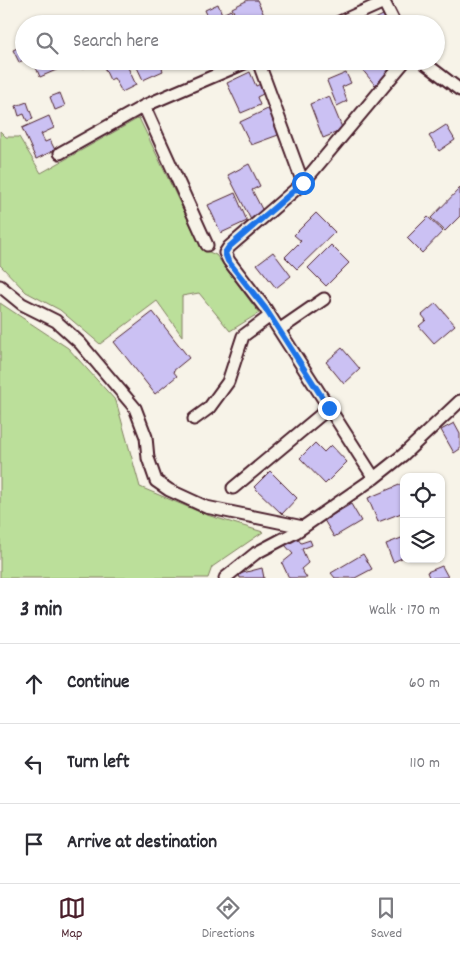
<!DOCTYPE html>
<meta charset="utf-8">
<style>
body{margin:0;font-family:Dekko,sans-serif;background:#f7f7f7;color:#2b2b33}
.controls{position:absolute;right:15px;bottom:15px;display:grid;overflow:hidden;border-radius:10px;box-shadow:0 1px 4px #0004}
.controls button{width:45px;height:45px;display:grid;place-items:center;padding:0;border:0;border-bottom:1px solid #e1e1e2;background:#fff;color:#2b2b33;font:25px sans-serif}
.stop{position:absolute;width:15px;height:15px;margin:-11px;border:4px solid #1a73e8;border-radius:50%;background:#fff}
.stop.end{background:#1a73e8;border-color:#fff;box-shadow:0 1px 5px #0008}
.list{margin:0;padding:0;list-style:none}
h2{display:flex;justify-content:space-between;align-items:center;height:65px;margin:0;padding:0 20px;font-size:21px}
h2 small{font-size:16px;font-weight:400;color:#7c7c81}
.list li{display:grid;grid-template-columns:32px 1fr auto;gap:15px;align-items:center;box-sizing:border-box;height:80px;padding:0 20px;border-top:1px solid #e1e1e2}
.list b{display:block;font-size:19px;white-space:nowrap}
.list em{font-size:16px;font-style:normal;color:#7c7c81}
.icon{flex:none;width:28px;height:28px;fill:none;stroke:currentColor;stroke-width:2;stroke-linecap:round;stroke-linejoin:round}
.map{position:relative;flex:none;width:460px;height:578px;overflow:hidden}
.search{position:absolute;background:#fff;box-shadow:0 1px 4px #0004;left:15px;right:15px;top:15px;height:55px;display:flex;align-items:center;gap:12px;box-sizing:border-box;padding:0 18px;border-radius:28px;color:#7c7c81;font-size:19px}
.sheet{height:305px;background:#fff}
nav{display:flex;justify-content:space-around;align-items:center;box-sizing:border-box;height:70px;border-top:1px solid #e1e1e2;background:#fff;font-size:14px;color:#7c7c81}
nav a{display:grid;justify-items:center;gap:2px}
nav .on{color:#4a1f2b}
.map>svg:first-child{display:block}
</style>
<div class="map">
<svg width="460" height="578" viewBox="0 0 460 578">
<rect width="100%" height="100%" fill="#f7f3e8"/>
<filter id="ink" filterUnits="userSpaceOnUse"><feTurbulence type="fractalNoise" baseFrequency=".02" numOctaves="2"/><feDisplacementMap in="SourceGraphic" scale="10" xChannelSelector="R" yChannelSelector="G"/><feConvolveMatrix kernelMatrix="1 2 1 2 8 2 1 2 1" color-interpolation-filters="sRGB"/></filter>
<g filter="url(#ink)">
<path fill="#bbdf9a" stroke="#827f62" d="M139 118 202 249 216 255 259 313 230 331 199 293 182 296V336L157 301 100 344 60 310 26 292 0 265V131L6 137H19L41 173Z
M0 303 68 348 116 401 140 487 207 515 263 532 212 567 208 578H0Z"/>
<path fill="#cbc1f3" stroke="#4a1f2b" d="M248 0H257L264 15 246 24H239L232 8Z
M218 4 222 14 231 10 237 24H211L205 10Z
M385 14 390 24H365Z
M24 45V60L19 62 13 50Z
M42 61H66L68 65 40 77 35 65Z
M78 61H97L82 69Z
M101 61H125L136 85 122 92 114 78 110 80Z
M134 61H159L163 71 143 80Z
M366 61 370 66 375 61 402 63 375 85 356 62Z
M250 72 256 86 265 82V93L257 97 260 105 241 113 227 83Z
M346 73 351 83 342 87 347 101 337 106 327 81Z
M60 93 65 106 55 110 50 97Z
M329 96 343 130 323 138 310 104Z
M27 102 33 119 27 121 24 114 19 116 16 106Z
M270 108 281 134 251 145 240 122Z
M49 116 54 128 41 134 45 142 50 140 55 150 36 159 22 128Z
M446 125 455 140 439 151 429 136Z
M249 164 260 186 252 190 264 213 251 220 228 175Z
M460 188V216L445 231 431 218Z
M235 193 247 221 221 233 208 205Z
M316 213 335 232 297 269 285 257 301 241 294 235Z
M428 217 443 231 422 253 407 238Z
M331 245 349 263 326 286 308 268Z
M273 252 291 276 276 288 257 264Z
M436 303 455 325 434 343 419 326 426 320 422 315Z
M153 312 189 358 173 371 177 376 155 394 114 342Z
M342 348 360 369 344 384 326 362Z
M454 423 460 434V449L454 453 441 430Z
M315 443 324 452 331 445 347 462 325 484 300 458Z
M270 471 297 498 282 514 254 487Z
M404 483V512L378 522 368 498Z
M351 504 361 521 334 537 324 520Z
M404 537V557L393 562 386 544Z
M297 538 301 543 310 540 312 545 302 549 308 563 301 569 307 578H289L282 563 293 554 285 545Z
M363 554 372 569 355 578H335L331 573Z
M442 566 448 577 427 578 429 577 427 572Z
M262 568 264 578H240L239 574Z"/>
<g fill="none" stroke-linecap="round" stroke-linejoin="round">
<defs>
<path id="minor" d="M384 2 395 24
M335 24 384 2 382 0
M258 61 303 183
M422 61 460 90
M144 106 207 245
M60 153 144 106 249 61
M0 286 22 304 56 321 80 343 135 408 146 437 148 458 156 481 169 490 206 507 303 527
M279 330 324 299
M194 419 209 408 228 382 243 336 270 316
M374 478 265 308 229 261 225 253 229 247 303 183 405 61
M233 488 329 408
M225 578 256 553 296 532 374 478 403 455 460 401"/>
</defs>
<use href="#minor" stroke="#4a1f2b" stroke-width="15"/>
<use href="#minor" stroke="#f7f3e8" stroke-width="11"/>
</g>
</g>
<g fill="none" stroke-linecap="round" stroke-linejoin="round" filter="url(#ink)">
<path stroke="#1a73e8" stroke-width="6" d="M303 183 229 247 225 253 228 261 265 308 329 408"/>
</g>
</svg>
<div class="controls">
<button><svg class="icon" aria-label="locate" viewBox="0 0 24 24"><circle cx="12" cy="12" r="6"/><path d="M12 2v4M12 18v4M2 12h4M18 12h4"/></svg></button>
<button><svg class="icon" aria-label="layers" viewBox="0 0 24 24"><path d="M12 4l9 5-9 5-9-5zM3 14l9 5 9-5"/></svg></button>
</div>
<div class="stop" style="left:303px;top:183px"></div>
<div class="stop end" style="left:329px;top:408px"></div>
<div class="search"><svg class="icon" aria-label="search" viewBox="0 0 24 24"><circle cx="10" cy="10" r="6"/><path d="M15 15l6 6"/></svg>Search here</div>
</div>
<section class="sheet">
<h2>3 min<small>Walk · 170 m</small></h2>
<ul class="list">
<li><svg class="icon" aria-label="ahead" viewBox="0 0 24 24"><path d="M12 20V5M6 11l6-6 6 6"/></svg><div><b>Continue</b></div><em>60 m</em></li>
<li><svg class="icon" aria-label="left" viewBox="0 0 24 24"><path d="M17 20v-9H6M10 6l-5 5 5 5"/></svg><div><b>Turn left</b></div><em>110 m</em></li>
<li><svg class="icon" aria-label="arrive" viewBox="0 0 24 24"><path d="M6 21V4h12l-3 4 3 4H6"/></svg><div><b>Arrive at destination</b></div></li>
</ul>
</section>
<nav>
<a class="on"><svg class="icon" aria-label="map" viewBox="0 0 24 24"><path d="M3 6l6-2 6 2 6-2v14l-6 2-6-2-6 2zM9 4v14M15 6v14"/></svg>Map</a>
<a><svg class="icon" aria-label="directions" viewBox="0 0 24 24"><path d="M12 3l9 9-9 9-9-9zM9 14v-3h6M13 9l2 2-2 2"/></svg>Directions</a>
<a><svg class="icon" aria-label="saved" viewBox="0 0 24 24"><path d="M7 4h10v16l-5-4-5 4z"/></svg>Saved</a>
</nav>
